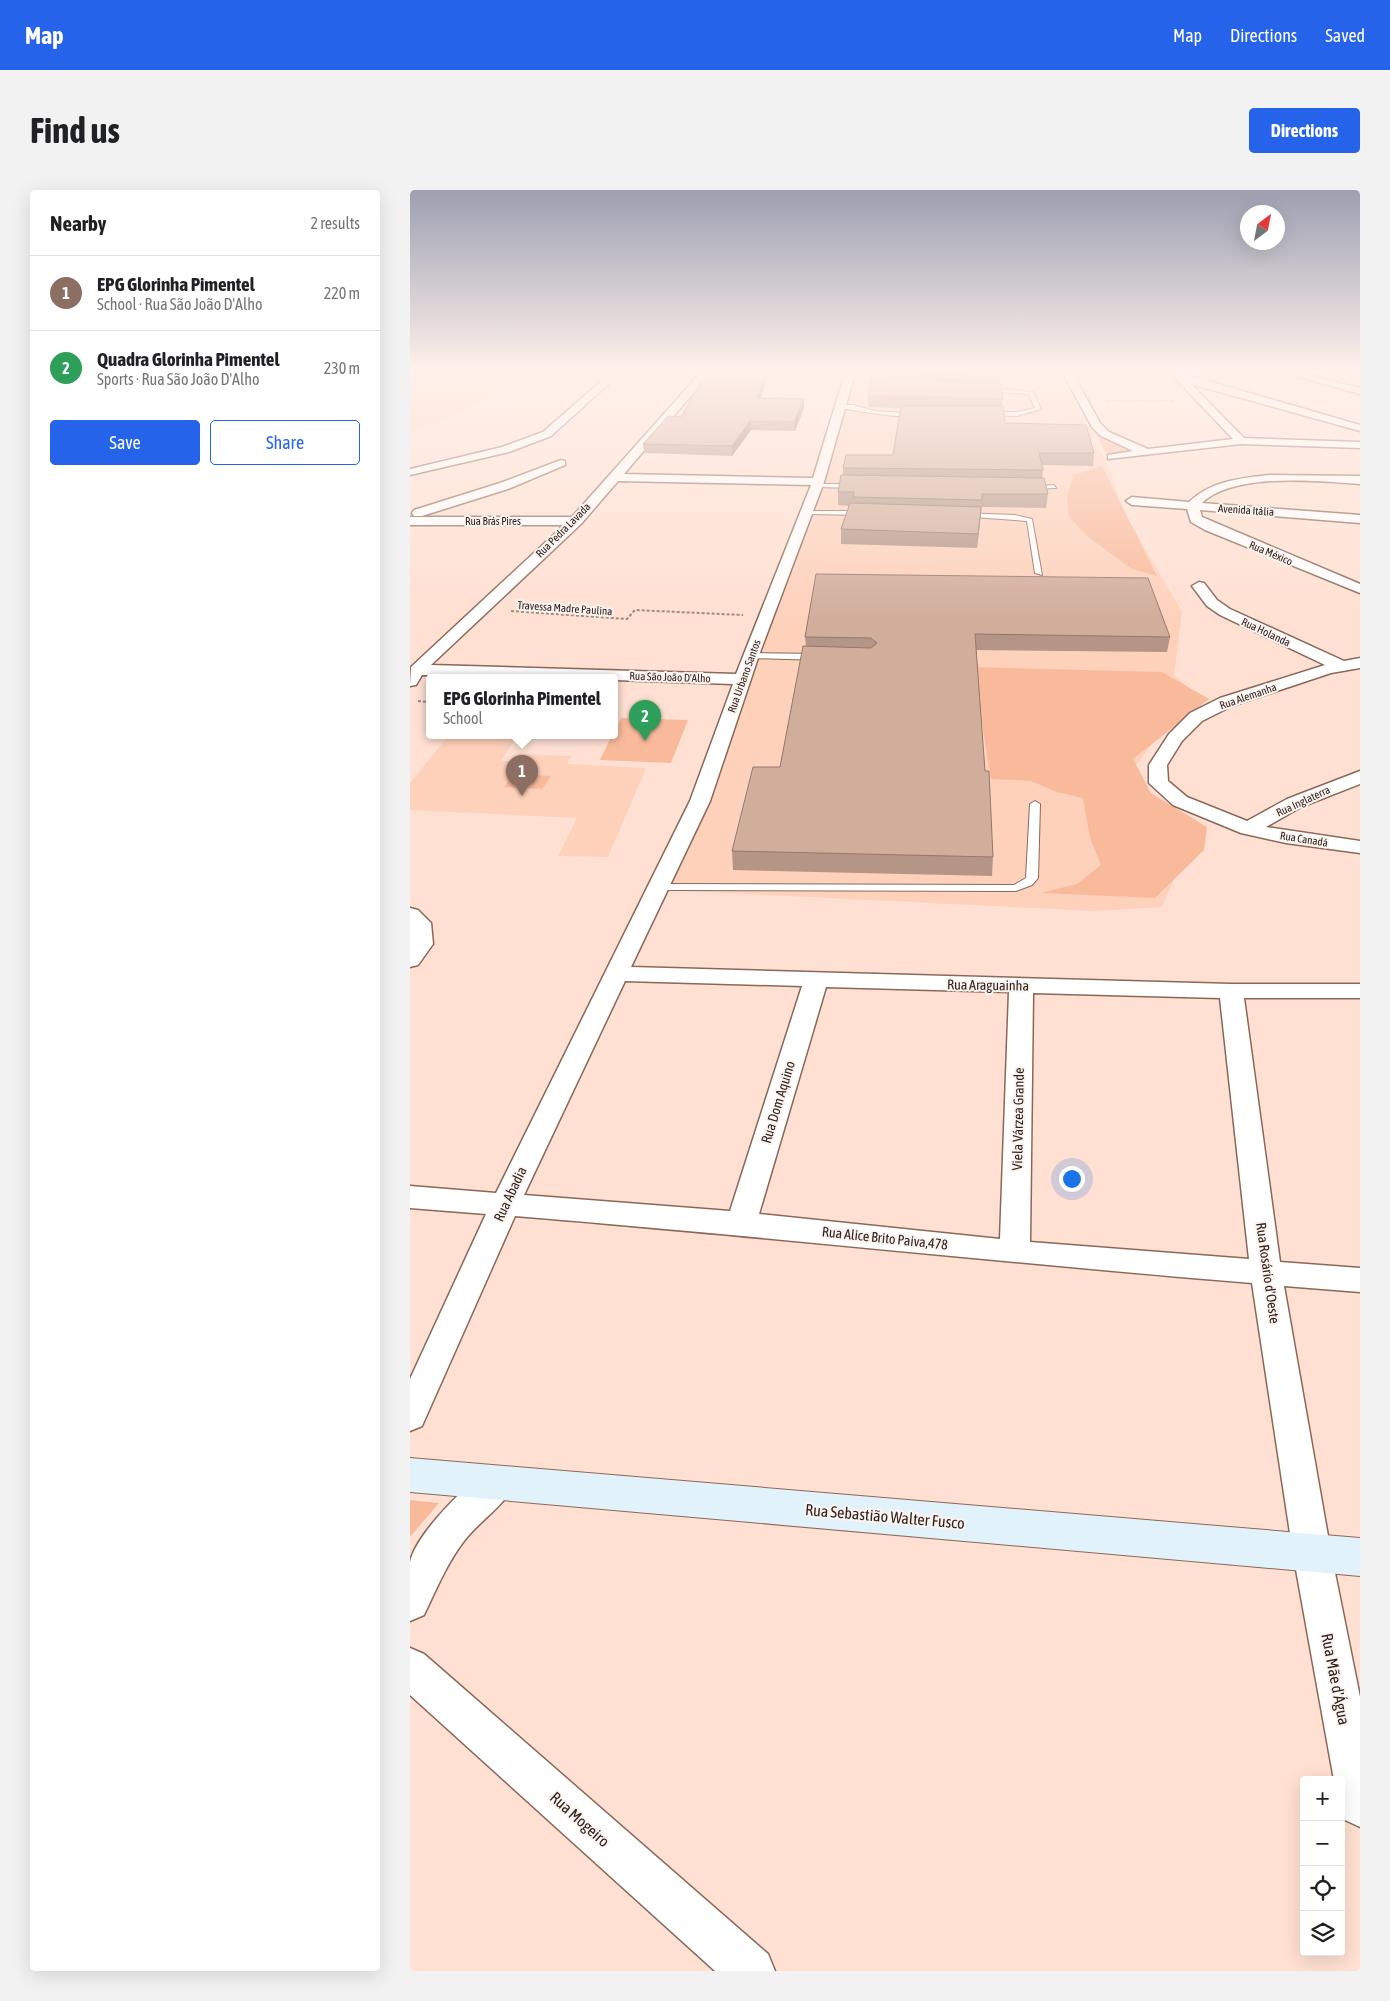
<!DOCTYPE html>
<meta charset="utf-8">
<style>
body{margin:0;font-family:"Asap Condensed",sans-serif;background:#f2f2f2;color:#202124}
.controls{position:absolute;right:15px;bottom:15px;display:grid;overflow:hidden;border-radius:5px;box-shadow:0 5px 20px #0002}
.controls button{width:45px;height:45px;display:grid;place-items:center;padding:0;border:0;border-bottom:1px solid #e0e0e0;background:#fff;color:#202124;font:25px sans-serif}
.compass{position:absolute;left:830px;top:15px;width:45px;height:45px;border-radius:50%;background:#fff;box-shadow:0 5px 20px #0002;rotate:32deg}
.you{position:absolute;left:661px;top:988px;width:18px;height:18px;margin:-12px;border:4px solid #fff;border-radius:50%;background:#1a73e8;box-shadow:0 0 0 8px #1a73e833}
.badge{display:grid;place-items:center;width:32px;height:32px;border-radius:50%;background:#2563eb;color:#fff;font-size:16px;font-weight:700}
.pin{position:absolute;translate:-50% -41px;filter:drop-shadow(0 1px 2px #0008)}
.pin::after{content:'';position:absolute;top:26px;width:18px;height:15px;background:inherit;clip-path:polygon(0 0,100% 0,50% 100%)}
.popup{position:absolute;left:16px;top:484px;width:192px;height:65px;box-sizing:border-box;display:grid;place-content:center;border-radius:5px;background:#fff;filter:drop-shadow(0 1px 4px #0005);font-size:16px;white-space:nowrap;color:#757577}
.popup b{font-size:19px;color:#202124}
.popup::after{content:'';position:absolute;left:50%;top:100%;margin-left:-10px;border:10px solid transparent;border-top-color:#fff}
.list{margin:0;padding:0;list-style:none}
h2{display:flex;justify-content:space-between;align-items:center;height:65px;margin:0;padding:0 20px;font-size:21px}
h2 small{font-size:16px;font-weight:400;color:#757577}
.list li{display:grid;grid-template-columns:32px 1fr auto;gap:15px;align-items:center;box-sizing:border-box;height:75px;padding:0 20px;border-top:1px solid #e0e0e0}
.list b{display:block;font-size:19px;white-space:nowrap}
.list p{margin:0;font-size:16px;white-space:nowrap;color:#757577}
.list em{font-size:16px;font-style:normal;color:#757577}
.actions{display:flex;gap:10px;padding:15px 20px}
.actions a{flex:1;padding:11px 0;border:1px solid #2563eb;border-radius:5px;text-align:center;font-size:18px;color:#2563eb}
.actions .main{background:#2563eb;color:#fff}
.icon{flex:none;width:28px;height:28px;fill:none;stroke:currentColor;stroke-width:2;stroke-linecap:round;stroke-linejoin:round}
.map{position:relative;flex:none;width:950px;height:1781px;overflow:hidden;border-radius:5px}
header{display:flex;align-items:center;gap:30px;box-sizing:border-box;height:70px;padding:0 25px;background:#2563eb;color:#fff}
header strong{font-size:24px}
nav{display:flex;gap:28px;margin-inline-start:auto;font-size:18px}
.intro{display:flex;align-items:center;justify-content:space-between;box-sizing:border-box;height:120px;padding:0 30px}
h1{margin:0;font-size:35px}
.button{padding:12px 22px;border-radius:5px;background:#2563eb;color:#fff;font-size:18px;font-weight:700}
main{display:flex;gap:30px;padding:0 30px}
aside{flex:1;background:#fff;border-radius:5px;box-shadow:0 5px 20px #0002}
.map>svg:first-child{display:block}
</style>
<header>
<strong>Map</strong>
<nav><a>Map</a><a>Directions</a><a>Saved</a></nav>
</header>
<div class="intro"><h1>Find us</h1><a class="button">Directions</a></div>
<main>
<aside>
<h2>Nearby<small>2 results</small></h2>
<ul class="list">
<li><span class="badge" style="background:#8d6e63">1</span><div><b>EPG Glorinha Pimentel</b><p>School · Rua São João D'Alho</p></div><em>220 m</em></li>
<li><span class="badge" style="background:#2e9e5b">2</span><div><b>Quadra Glorinha Pimentel</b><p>Sports · Rua São João D'Alho</p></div><em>230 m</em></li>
</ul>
<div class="actions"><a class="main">Save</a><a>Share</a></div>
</aside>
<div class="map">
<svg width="950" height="1781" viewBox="0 0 950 1781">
<rect width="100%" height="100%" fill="#ffe0d2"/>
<path fill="#fed1bb" d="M82 180H92L82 205 32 231 0 242V191Z
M446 180H648L697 273 713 320 772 422 764 485 793 510 761 527 721 583 782 646 752 717 684 721 257 700Z
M39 545H108L91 571H105L109 564 161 566 157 574 236 578 198 667 148 666 167 628 0 620V593Z"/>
<path fill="#f9ba9c" d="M683 239 700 251 730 262 697 266Z
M692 276 747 386 722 379 677 346 659 327 657 307 664 285Z
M563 477 752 482 799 509 723 569 741 603 797 637 794 660 745 708 631 703 667 694 691 675 680 648 673 608 647 602 621 591 581 589Z
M211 528 278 530 261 573 190 570 202 545H204Z
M103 584 141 586 132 599 94 597Z
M0 1310 29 1313 0 1347Z"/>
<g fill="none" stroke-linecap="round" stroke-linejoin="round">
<defs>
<path id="lane" d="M573 198 623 202 631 219 607 226 575 225 577 222H607L625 218 619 204 571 201Z
M430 215H443L465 221 511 224C495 231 447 220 428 218Z
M402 294H446L449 296 446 298 404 297Z
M644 295 646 298 618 299 615 297Z
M395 321H453L456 323 453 325 397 324Z
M552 323 605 325 622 329 632 385 625 383 617 331 550 326Z
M338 463 410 464 414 467 410 470 341 468 337 465Z
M625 611 630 614 628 688 622 695 606 701 249 700 243 697 249 694 604 695 616 688 620 614Z"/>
<path id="street" d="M204 180H214L141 246 99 262 0 285V279L92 257 133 242Z
M293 180H303L214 284 403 288 436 180H446L414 292 349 465 300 611 221 777 821 794H950V808H834L870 1072 950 1078V1102L874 1096 921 1363 950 1507V1637L935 1630 931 1622V1590H924L883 1363 842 1093C596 1073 351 1046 105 1026L12 1236 0 1241V1189L76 1024 0 1018V996L86 1003 280 611 323 494 204 490V487L12 485 6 495 0 496 1 477 154 335H0V327H162ZM208 291 401 295 326 484 21 475 171 334ZM215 791 392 796 320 1021 114 1005ZM416 797 599 802 590 1049 349 1024ZM623 803 810 808 839 1069 620 1052Z
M651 180H661L690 233 699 242 738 259 823 249 764 187V183L767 182 950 235V241L781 194 834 248 950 252V258L831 254 698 269V265L723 261 691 246 682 237Z
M864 180H879L950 198V204Z
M151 270 155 271V275L98 299 12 326H4L2 323 4 320 90 293Z
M860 285 950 286V294C909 291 824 282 792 313L950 325V333L790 320 792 327 950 394V403L795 340 781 332 777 319 722 315 716 311 722 307 779 312C801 291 831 288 860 285Z
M789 392 794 393 807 410 820 419 934 471 950 468V478L921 483 822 516 792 531 772 551 757 575 758 591 777 607 837 631 877 609 950 581V594L891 617 856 637 950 651V663L876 653 831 643 763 615 739 593V575L759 544 780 523 810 508 915 475 810 425 797 416 782 396Z
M0 718 8 720 21 733 23 754 8 775 0 777Z
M87 1277 100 1282 105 1293C94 1317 70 1330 54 1351 37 1373 26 1400 14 1425L0 1431C0 1414 0 1388 0 1372 6 1344 61 1287 87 1277Z
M0 1458 14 1464 358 1764 365 1781H305L0 1505Z"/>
<path id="secondary" d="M0 1268 950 1348V1386L0 1302Z"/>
</defs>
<use href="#lane" stroke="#896859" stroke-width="2"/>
<use href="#street" stroke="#896859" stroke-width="3"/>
<use href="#secondary" stroke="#896859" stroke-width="2"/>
<path stroke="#9f887e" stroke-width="1" stroke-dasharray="2 1" stroke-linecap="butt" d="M696 211H764"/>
<path stroke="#9f887e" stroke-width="2" stroke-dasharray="3 2" stroke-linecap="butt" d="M101 421 217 429 225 420 333 425
M8 511 19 512"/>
<use href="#lane" fill="#fff" fill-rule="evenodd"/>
<use href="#street" fill="#fff" fill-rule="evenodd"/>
<use href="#secondary" fill="#e2f2fb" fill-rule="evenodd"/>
</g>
<path fill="#b49586" d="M464 180H637V184L590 183V194L593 209 592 216 595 233 684 263 683 276 631 275 633 280 632 288 638 304 636 318 572 317 567 358 431 354V339L439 316 428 315V302L433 285V278L483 265 491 218 458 217V206Z
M356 181V189L351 208 394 209V218L385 241 341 240 322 266 234 263 233 254Z
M406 384 760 447 757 462 566 460 575 581 583 667 582 686 323 680 322 661 370 577 396 456 395 447Z"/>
<path fill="#92796d" d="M356 181V189L349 217 348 208Z
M394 209V218L385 241 384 232Z
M340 231 341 240 322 266V256Z
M571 317 570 331 567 358 568 344Z"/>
<path fill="#d1ad9c" stroke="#92796d" d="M464 180H590L591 187 483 183 479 188 591 194 593 209 458 206Z
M297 181H356L348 208 394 209 384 232 340 231 322 256 233 254 258 226 271 227Z
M491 216H593L595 233 676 235 684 263H629L633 280 433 278 436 265H483Z
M431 285 634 288 638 304H572V310L443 307 444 302H428Z
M440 313 571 317 568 344 431 339Z
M406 384 738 388 760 447 565 444 575 581H579L583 667 322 661 343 577H370L393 456 461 458 467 453 461 448 395 447Z"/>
<linearGradient id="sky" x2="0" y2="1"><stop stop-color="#9da0b1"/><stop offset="0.42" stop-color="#fff1eb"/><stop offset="1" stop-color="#fff1eb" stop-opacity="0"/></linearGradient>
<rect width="950" height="429" fill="url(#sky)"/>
<g text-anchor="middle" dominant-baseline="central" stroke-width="4" stroke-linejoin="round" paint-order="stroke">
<g font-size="11" fill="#30221c" stroke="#fbf3ef">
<text transform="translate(836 320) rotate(4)">Avenida Itália</text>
<text x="83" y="331">Rua Brás Pires</text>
<text transform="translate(153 340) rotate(-45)">Rua Pedra Lavada</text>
<text transform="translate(861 363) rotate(23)">Rua México</text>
<text transform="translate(155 418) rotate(4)">Travessa Madre Paulina</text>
<text transform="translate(856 442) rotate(25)">Rua Holanda</text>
<text transform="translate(334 486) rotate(-70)">Rua Urbano Santos</text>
<text transform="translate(260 487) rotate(2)">Rua São João D'Alho</text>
<text transform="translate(838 506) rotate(-19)">Rua Alemanha</text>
<text transform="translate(893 611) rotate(-25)">Rua Inglaterra</text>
<text transform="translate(894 649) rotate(9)">Rua Canadá</text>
</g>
<g font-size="14" fill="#30221c" stroke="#fbf3ef">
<text transform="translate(578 795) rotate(1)">Rua Araguainha</text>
<text transform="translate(368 912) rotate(-73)">Rua Dom Aquino</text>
<text transform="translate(608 929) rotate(-89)">Viela Várzea Grande</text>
<text transform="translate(100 1004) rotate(-65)">Rua Abadia</text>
<text transform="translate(475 1048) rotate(6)">Rua Alice Brito Paiva,478</text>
<text transform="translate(858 1083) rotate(82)">Rua Rosário d'Oeste</text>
</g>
<g font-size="16" fill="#30221c" stroke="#fbf3ef">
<text transform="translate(475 1326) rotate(5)">Rua Sebastião Walter Fusco</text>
<text transform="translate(926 1489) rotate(79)">Rua Mãe d'Água</text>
<text transform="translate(170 1629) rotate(42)">Rua Mogeiro</text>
</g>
</g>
</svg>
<div class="controls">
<button>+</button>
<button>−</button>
<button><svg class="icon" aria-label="locate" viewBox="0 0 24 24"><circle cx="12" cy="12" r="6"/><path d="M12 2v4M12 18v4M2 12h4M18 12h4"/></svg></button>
<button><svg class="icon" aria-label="layers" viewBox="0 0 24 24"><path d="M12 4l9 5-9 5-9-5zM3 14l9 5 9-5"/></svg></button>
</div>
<svg class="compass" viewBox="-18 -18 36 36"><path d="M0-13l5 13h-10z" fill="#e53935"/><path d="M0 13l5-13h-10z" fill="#757577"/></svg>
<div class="you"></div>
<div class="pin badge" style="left:112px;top:606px;background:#8d6e63">1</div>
<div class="popup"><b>EPG Glorinha Pimentel</b>School</div>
<div class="pin badge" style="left:235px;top:551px;background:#2e9e5b">2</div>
</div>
</main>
